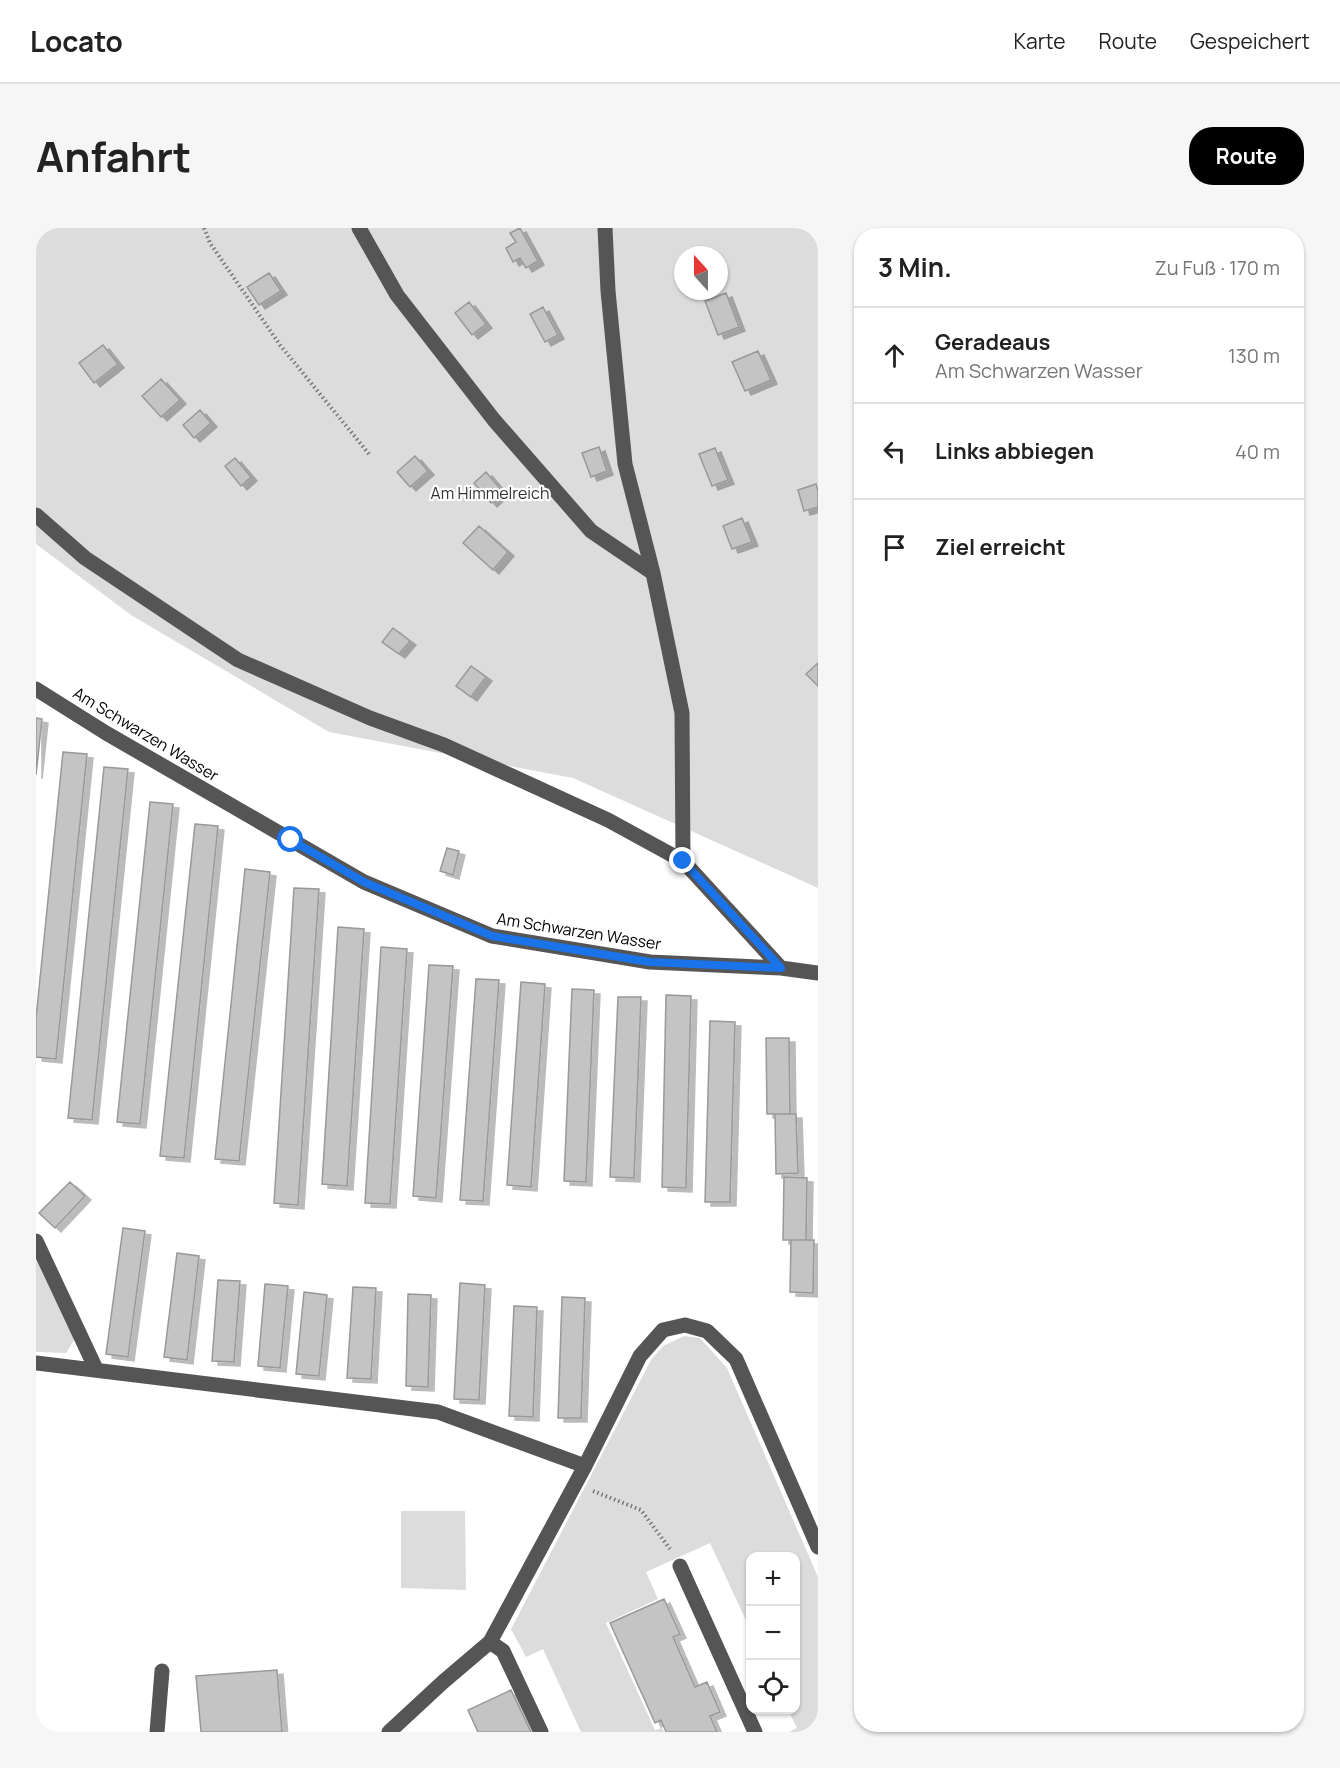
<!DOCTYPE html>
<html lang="de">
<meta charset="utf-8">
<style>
body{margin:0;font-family:Manrope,sans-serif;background:#f6f6f6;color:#222}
.controls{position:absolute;right:18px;bottom:18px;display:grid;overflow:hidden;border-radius:12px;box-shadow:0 2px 4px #0004}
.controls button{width:54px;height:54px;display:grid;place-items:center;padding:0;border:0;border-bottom:2px solid #e0e0e0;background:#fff;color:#222;font:30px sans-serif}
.compass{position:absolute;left:638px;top:18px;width:54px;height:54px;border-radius:50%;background:#fff;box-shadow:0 2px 4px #0004;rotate:339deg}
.stop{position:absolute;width:18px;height:18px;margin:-14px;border:4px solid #1a73e8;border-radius:50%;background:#fff}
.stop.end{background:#1a73e8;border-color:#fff;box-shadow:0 2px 6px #0008}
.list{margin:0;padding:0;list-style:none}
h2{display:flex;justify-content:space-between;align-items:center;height:78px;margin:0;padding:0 24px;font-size:26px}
h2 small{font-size:20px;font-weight:400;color:#767676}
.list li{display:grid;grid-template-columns:39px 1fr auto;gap:18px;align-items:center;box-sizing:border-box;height:96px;padding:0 24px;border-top:2px solid #e0e0e0}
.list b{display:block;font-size:22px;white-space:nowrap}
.list p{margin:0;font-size:20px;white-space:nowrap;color:#767676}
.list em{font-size:20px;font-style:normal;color:#767676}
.icon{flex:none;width:33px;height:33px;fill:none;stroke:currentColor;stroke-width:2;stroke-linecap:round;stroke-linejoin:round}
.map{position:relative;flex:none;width:782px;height:1504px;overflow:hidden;border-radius:24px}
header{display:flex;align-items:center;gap:36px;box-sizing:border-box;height:84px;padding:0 30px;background:#fff;border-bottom:2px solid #e0e0e0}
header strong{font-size:28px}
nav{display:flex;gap:33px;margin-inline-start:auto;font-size:21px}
.intro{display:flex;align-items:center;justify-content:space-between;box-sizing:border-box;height:144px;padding:0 36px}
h1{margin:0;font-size:42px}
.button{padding:15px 27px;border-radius:24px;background:#000;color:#fff;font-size:21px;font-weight:700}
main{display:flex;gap:36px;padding:0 36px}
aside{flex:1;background:#fff;border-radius:24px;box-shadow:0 2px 4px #0004}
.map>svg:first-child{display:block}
</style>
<header>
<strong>Locato</strong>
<nav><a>Karte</a><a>Route</a><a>Gespeichert</a></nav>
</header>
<div class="intro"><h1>Anfahrt</h1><a class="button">Route</a></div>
<main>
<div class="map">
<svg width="782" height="1504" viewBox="0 0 782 1504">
<defs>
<filter id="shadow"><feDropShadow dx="6" dy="4" stdDeviation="0" flood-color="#0004"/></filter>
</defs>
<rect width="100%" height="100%" fill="#fff"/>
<path fill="#dcdcdc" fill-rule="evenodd" d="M0 0H782V660L537 550 293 504 95 387 0 316ZM647 27H683V63H647Z
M0 1021 39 1102 38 1112 30 1125 0 1124Z
M648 1108 664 1110 691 1140 782 1349V1504H753L761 1500 752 1482H760V1328H714V1401L674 1315 610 1344 622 1371 570 1395 619 1502 626 1500 628 1504H545L507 1421 490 1429 475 1401 615 1132 627 1118Z
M365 1283H429L430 1362 365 1360Z"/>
<path fill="#c4c4c4" stroke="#999" stroke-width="1.5" filter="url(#shadow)" d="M484 0 502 33 490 40 484 30 477 34 470 20 480 14 474 5Z
M233 45 245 63 223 77 211 59Z
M690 65 703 99 682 107 669 73Z
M433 74 450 96 436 107 419 85Z
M507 79 522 107 509 114 494 86Z
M67 117 82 136 58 155 43 135Z
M722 123 735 152 709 163 696 134Z
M125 151 144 172 125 189 106 168Z
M164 182 175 195 158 210 147 197Z
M563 219 571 243 555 249 546 225Z
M679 220 692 252 676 258 663 226Z
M379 228 392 243 374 259 361 244Z
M199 230 215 249 205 258 189 238Z
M450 244 467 264 455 275 438 255Z
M780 256 782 263V279L768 283 762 262Z
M706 290 716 314 696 321 687 298Z
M443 298 472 324 457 342 427 315Z
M357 400 374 413 363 426 346 414Z
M782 435V458L770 446Z
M435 438 450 449 435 469 420 458Z
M0 490 6 491 0 547Z
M27 524 51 526 20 831 0 829V790Z
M68 539 92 541 56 892 32 890Z
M114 574 137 576 104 896 81 894Z
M159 596 182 598 148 930 124 928Z
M411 620 423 623 417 647 404 643Z
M209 641 234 644 203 933 179 931Z
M258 660 283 661 262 977 238 975Z
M302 699 328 701 311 958 286 956Z
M345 719 371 721 354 976 329 975Z
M393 737 417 738 400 970 377 968Z
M440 751 463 752 447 973 424 972Z
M485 754 509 756 495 959 471 957Z
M536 761 558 762 550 954 528 953Z
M630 767 655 768 650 960 626 959Z
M582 769H605L598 950 574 949Z
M674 793 699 794 694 974H669Z
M730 810H753L754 886H731Z
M739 886H760L762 945 740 946Z
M748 949 771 950 770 1012H747Z
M34 954 49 968 19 1000 3 985Z
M87 1000 109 1003 92 1129 70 1126Z
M755 1012H778L777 1065 754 1064Z
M141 1025 163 1028 151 1132 128 1129Z
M182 1052 204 1053 198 1134 176 1133Z
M424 1055 449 1057 443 1172 418 1171Z
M229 1056 252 1058 244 1140 222 1138Z
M317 1059 340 1060 335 1151 311 1150Z
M268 1064 291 1067 283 1148 260 1146Z
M372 1066 395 1067 392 1159 370 1158Z
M526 1069 549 1070 545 1190H522Z
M478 1078 501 1079 497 1189 473 1188Z
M628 1371 644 1406 637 1409 659 1459 671 1454 684 1484 674 1488 681 1504H630L625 1492 619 1495 574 1395Z
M241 1442 246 1504H165L160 1448Z
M475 1462 495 1504H442L432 1482Z"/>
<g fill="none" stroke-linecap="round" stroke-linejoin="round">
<path stroke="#777" stroke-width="4" stroke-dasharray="1.5 3" stroke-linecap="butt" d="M168 0 174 15 244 117 333 226
M557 1263 605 1282 634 1321"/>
<path stroke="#555" stroke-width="15" d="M323 0 361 67 458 192 555 303 617 345
M569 0 572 63 589 236 617 345 646 485 647 633 745 740
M0 287 49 330 202 432 334 490 408 517 572 592 647 633
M0 461 70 505 328 654 456 708 614 734 745 740 782 745
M0 1013 60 1141
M0 1135 402 1184 549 1238
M644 1338 719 1504
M454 1414 467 1423 505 1504
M121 1504 126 1443
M353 1504 407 1454 454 1414 549 1238 604 1128 627 1102 649 1097 671 1103 700 1131 782 1319"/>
</g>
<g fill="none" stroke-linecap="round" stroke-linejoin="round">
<path stroke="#1a73e8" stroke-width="8" d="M255 612 328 654 456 708 614 734 745 740 647 633"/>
</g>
<g text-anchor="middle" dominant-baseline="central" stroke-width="4.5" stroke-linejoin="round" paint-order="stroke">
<g font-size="16" fill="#333" stroke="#fff">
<text x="454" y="265">Am Himmelreich</text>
</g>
<g font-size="16" fill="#000" stroke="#fff">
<text transform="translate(110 506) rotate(31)">Am Schwarzen Wasser</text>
<text transform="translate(543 703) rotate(9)">Am Schwarzen Wasser</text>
</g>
</g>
</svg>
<div class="controls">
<button>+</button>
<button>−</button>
<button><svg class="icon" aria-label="locate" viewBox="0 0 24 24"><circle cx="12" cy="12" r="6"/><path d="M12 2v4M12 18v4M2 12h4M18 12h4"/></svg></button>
</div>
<svg class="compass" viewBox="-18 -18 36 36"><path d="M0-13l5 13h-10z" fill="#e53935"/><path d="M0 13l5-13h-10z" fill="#767676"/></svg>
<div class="stop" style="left:255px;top:612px"></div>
<div class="stop end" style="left:647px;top:633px"></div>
</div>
<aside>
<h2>3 Min.<small>Zu Fuß · 170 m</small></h2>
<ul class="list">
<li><svg class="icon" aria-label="ahead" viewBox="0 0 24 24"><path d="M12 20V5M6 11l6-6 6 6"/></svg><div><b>Geradeaus</b><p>Am Schwarzen Wasser</p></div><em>130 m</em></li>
<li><svg class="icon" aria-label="left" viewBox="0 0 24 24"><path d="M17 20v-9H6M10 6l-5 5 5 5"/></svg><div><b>Links abbiegen</b></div><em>40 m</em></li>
<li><svg class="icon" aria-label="arrive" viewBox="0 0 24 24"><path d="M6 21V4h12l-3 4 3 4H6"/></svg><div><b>Ziel erreicht</b></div></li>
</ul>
</aside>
</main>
